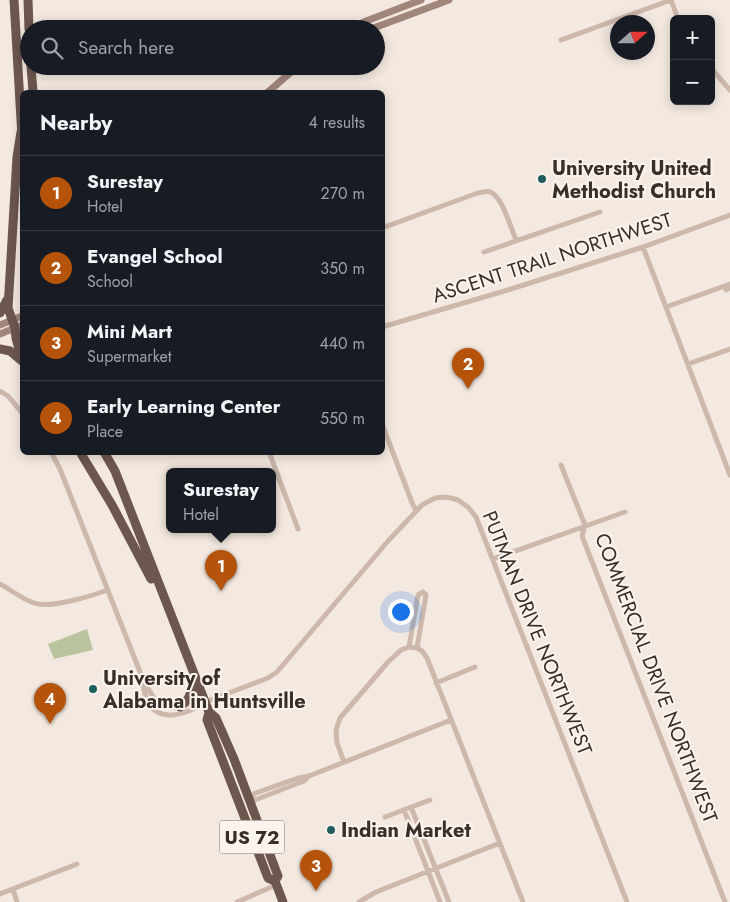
<!DOCTYPE html>
<meta charset="utf-8">
<style>
body{margin:0;font-family:Jost,sans-serif;background:#242831;color:#f1f3f6}
.controls{position:absolute;right:15px;top:15px;display:grid;overflow:hidden;border-radius:8px;box-shadow:0 2px 12px #0003}
.controls button{width:45px;height:45px;display:grid;place-items:center;padding:0;border:0;border-bottom:1px solid #363941;background:#171b24;color:#f1f3f6;font:25px sans-serif}
.compass{position:absolute;left:610px;top:15px;width:45px;height:45px;border-radius:50%;background:#171b24;box-shadow:0 2px 12px #0003;rotate:69deg}
.you{position:absolute;left:400px;top:611px;width:18px;height:18px;margin:-12px;border:4px solid #fff;border-radius:50%;background:#1a73e8;box-shadow:0 0 0 8px #1a73e833}
.badge{display:grid;place-items:center;width:32px;height:32px;border-radius:50%;background:#b45309;color:#fff;font-size:16px;font-weight:700}
.pin{position:absolute;translate:-50% -41px;filter:drop-shadow(0 1px 2px #0008)}
.pin::after{content:'';position:absolute;top:26px;width:18px;height:15px;background:inherit;clip-path:polygon(0 0,100% 0,50% 100%)}
.popup{position:absolute;left:166px;top:468px;width:110px;height:65px;box-sizing:border-box;display:grid;place-content:center;border-radius:8px;background:#171b24;filter:drop-shadow(0 1px 4px #0005);font-size:16px;white-space:nowrap;color:#9ea1a6}
.popup b{font-size:19px;color:#f1f3f6}
.popup::after{content:'';position:absolute;left:50%;top:100%;margin-left:-10px;border:10px solid transparent;border-top-color:#171b24}
.list{margin:0;padding:0;list-style:none}
h2{display:flex;justify-content:space-between;align-items:center;height:65px;margin:0;padding:0 20px;font-size:21px}
h2 small{font-size:16px;font-weight:400;color:#9ea1a6}
.list li{display:grid;grid-template-columns:32px 1fr auto;gap:15px;align-items:center;box-sizing:border-box;height:75px;padding:0 20px;border-top:1px solid #363941}
.list b{display:block;font-size:19px;white-space:nowrap}
.list p{margin:0;font-size:16px;white-space:nowrap;color:#9ea1a6}
.list em{font-size:16px;font-style:normal;color:#9ea1a6}
.icon{flex:none;width:28px;height:28px;fill:none;stroke:currentColor;stroke-width:2;stroke-linecap:round;stroke-linejoin:round}
.map{position:relative;flex:none;width:730px;height:902px;overflow:hidden}
.search{position:absolute;background:#171b24;box-shadow:0 2px 12px #0003;left:20px;top:20px;width:365px;height:55px;display:flex;align-items:center;gap:12px;box-sizing:border-box;padding:0 18px;border-radius:28px;color:#9ea1a6;font-size:19px}
.panel{position:absolute;background:#171b24;box-shadow:0 2px 12px #0003;left:20px;top:90px;width:365px;height:365px;border-radius:8px}
.map>svg:first-child{display:block}
</style>
<div class="map">
<svg width="730" height="902" viewBox="0 0 730 902">
<rect width="100%" height="100%" fill="#f4e9e0"/>
<path fill="#bac49f" d="M87 629 93 650 54 659 48 644Z"/>
<g fill="none" stroke-linecap="round" stroke-linejoin="round">
<path stroke="#cdb8ab" stroke-width="5" d="M561 40 671 0 678 19
M711 68 730 90
M382 228 475 194C479 193 486 190 490 192 502 195 511 229 516 240
M643 247 730 475
M484 252 600 212
M726 290 730 288
M666 307 730 284
M382 327 511 289 643 247 730 215
M688 364 730 349
M0 391 8 396 22 413
M382 424 413 505 416 510
M51 452 60 469 142 677C153 698 158 714 186 705 193 703 197 701 205 702
M269 452 298 529
M561 465 585 525 582 536 725 902
M493 559 625 512
M0 584C11 590 22 599 34 603 49 609 92 596 107 590
M409 647 418 595 423 592 426 595 417 648
M142 677C143 686 144 696 149 704 162 724 189 713 205 702L268 678 277 672 388 541 422 505 435 498 443 497 451 498 458 500 468 507 476 517 627 902
M436 683 475 667
M344 762 337 743 336 730 340 718 388 662 401 650 409 647 417 648 422 651 427 658 523 902
M252 798 253 794 298 778 309 776 451 720
M249 799 252 798 255 800 304 781 309 776
M411 807 449 902
M404 810 440 902
M385 817 430 800
M13 889 17 902
M0 894 77 864
M237 902 276 885
M359 902 376 892 500 843"/>
<path stroke="#a1867c" stroke-width="7" d="M350 29 366 21 421 0
M371 29 449 0
M268 92 298 66
M0 325 22 316
M0 334 22 325"/>
<path stroke="#6c564e" stroke-width="9" d="M14 0 22 137
M28 0 29 29
M31 66 33 92
M21 132 17 157 8 308 15 328 16 338 19 349 22 355
M0 313 7 300
M0 349 10 351 22 361
M80 452 112 505 151 579
M104 452 115 471 209 712 216 718 234 759 278 876 275 881
M180 707 188 699 196 680
M209 712 207 720 268 878 275 881 283 902"/>
</g>
<g fill="#1e5d5d" stroke="#fbf3ed" stroke-width="2">
<circle cx="542" cy="179" r="5"/>
<circle cx="93" cy="689" r="5"/>
<circle cx="331" cy="830" r="5"/>
</g>
<g text-anchor="middle" dominant-baseline="central" stroke-width="4" stroke-linejoin="round" paint-order="stroke">
<rect fill="#fbf3ed" stroke="#746964" stroke-width="1" x="219.5" y="820.5" width="65" height="33" rx="4"/>
<g font-size="19" font-weight="bold" fill="#3a2e2a">
<text x="252" y="837">US 72</text>
</g>
<g font-size="20" font-weight="bold" fill="#3a2e2a" stroke="#fbf3ed" text-anchor="start">
<text x="552" y="168">University United<tspan x="552" dy="23">Methodist Church</tspan></text>
<text x="103" y="678">University of<tspan x="103" dy="23">Alabama in Huntsville</tspan></text>
<text x="341" y="830">Indian Market</text>
</g>
<g font-size="20" fill="#3a2e2a" stroke="#fbf3ed">
<text transform="translate(552 258) rotate(-18)">ASCENT TRAIL NORTHWEST</text>
<text transform="translate(537 633) rotate(68)">PUTMAN DRIVE NORTHWEST</text>
<text transform="translate(656 678) rotate(69)">COMMERCIAL DRIVE NORTHWEST</text>
</g>
</g>
</svg>
<div class="controls">
<button>+</button>
<button>−</button>
</div>
<svg class="compass" viewBox="-18 -18 36 36"><path d="M0-13l5 13h-10z" fill="#e53935"/><path d="M0 13l5-13h-10z" fill="#9ea1a6"/></svg>
<div class="you"></div>
<div class="pin badge" style="left:221px;top:591px">1</div>
<div class="popup"><b>Surestay</b>Hotel</div>
<div class="pin badge" style="left:468px;top:389px">2</div>
<div class="pin badge" style="left:316px;top:891px">3</div>
<div class="pin badge" style="left:50px;top:724px">4</div>
<div class="search"><svg class="icon" aria-label="search" viewBox="0 0 24 24"><circle cx="10" cy="10" r="6"/><path d="M15 15l6 6"/></svg>Search here</div>
<section class="panel">
<h2>Nearby<small>4 results</small></h2>
<ul class="list">
<li><span class="badge">1</span><div><b>Surestay</b><p>Hotel</p></div><em>270 m</em></li>
<li><span class="badge">2</span><div><b>Evangel School</b><p>School</p></div><em>350 m</em></li>
<li><span class="badge">3</span><div><b>Mini Mart</b><p>Supermarket</p></div><em>440 m</em></li>
<li><span class="badge">4</span><div><b>Early Learning Center</b><p>Place</p></div><em>550 m</em></li>
</ul>
</section>
</div>
